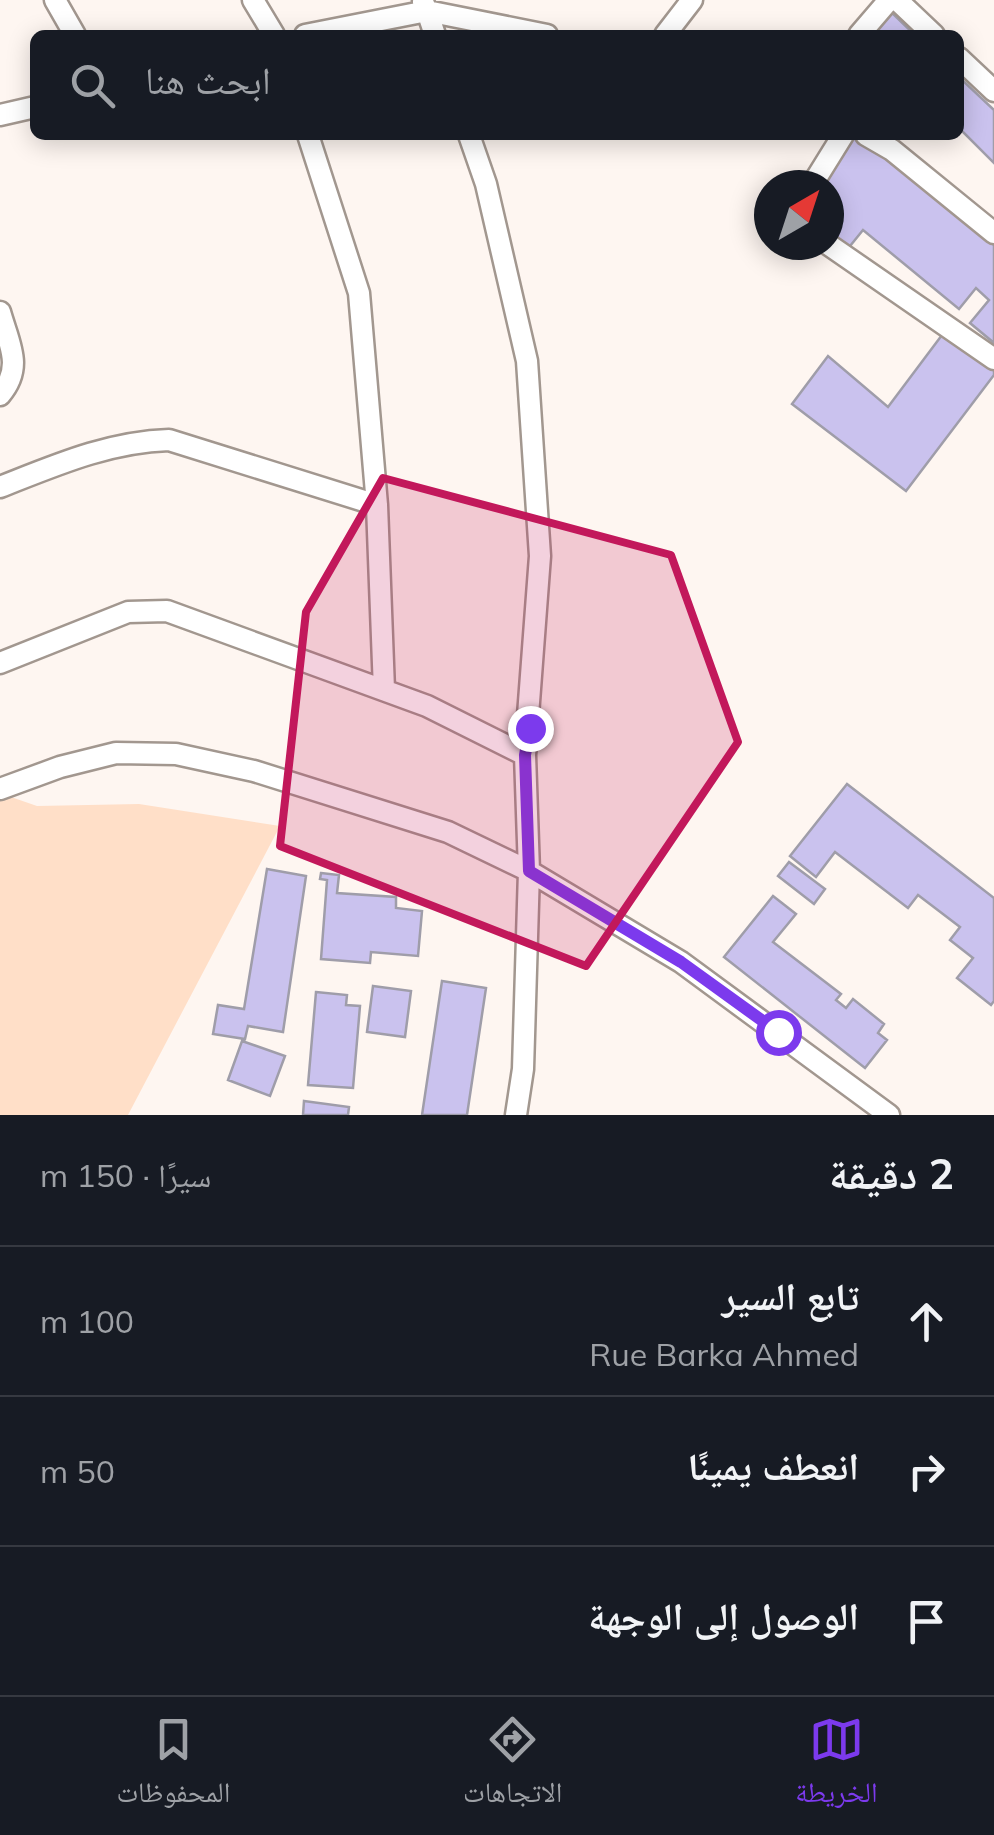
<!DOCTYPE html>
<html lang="ar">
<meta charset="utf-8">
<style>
body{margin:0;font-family:Mulish,"Noto Naskh Arabic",sans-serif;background:#242831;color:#f1f3f6;direction:rtl}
.compass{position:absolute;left:754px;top:170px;width:90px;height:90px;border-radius:50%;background:#171b24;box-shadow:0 5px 25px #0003;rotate:39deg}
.stop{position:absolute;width:30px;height:30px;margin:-22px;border:8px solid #7c3aed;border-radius:50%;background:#fff}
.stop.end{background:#7c3aed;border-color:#fff;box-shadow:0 2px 10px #0008}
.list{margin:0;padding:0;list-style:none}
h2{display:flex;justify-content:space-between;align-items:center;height:130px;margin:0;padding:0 40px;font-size:42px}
h2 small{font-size:32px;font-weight:400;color:#9ea1a6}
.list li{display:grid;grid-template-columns:65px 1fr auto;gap:30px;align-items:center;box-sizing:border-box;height:150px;padding:0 40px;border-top:2px solid #363941}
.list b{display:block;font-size:38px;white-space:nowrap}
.list p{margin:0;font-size:32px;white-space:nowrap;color:#9ea1a6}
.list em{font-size:32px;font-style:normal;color:#9ea1a6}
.icon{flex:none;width:55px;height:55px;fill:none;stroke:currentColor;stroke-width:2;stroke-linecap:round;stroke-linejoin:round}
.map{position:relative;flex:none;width:994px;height:1115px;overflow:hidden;direction:ltr}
.search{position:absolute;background:#171b24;box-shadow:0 5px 25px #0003;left:30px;right:30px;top:30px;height:110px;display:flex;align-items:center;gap:25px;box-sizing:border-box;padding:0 35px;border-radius:15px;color:#9ea1a6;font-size:38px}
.sheet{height:580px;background:#171b24}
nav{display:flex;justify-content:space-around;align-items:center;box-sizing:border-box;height:140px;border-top:2px solid #363941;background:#171b24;font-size:28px;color:#9ea1a6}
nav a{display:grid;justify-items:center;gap:5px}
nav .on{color:#7c3aed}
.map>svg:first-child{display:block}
</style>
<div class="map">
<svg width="994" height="1115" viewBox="0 0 994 1115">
<rect width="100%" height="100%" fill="#fef6f1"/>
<path fill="#ffdfc8" d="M11 797 37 806 139 804 280 826 128 1115H0V801Z"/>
<path fill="#cac2ee" stroke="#9f9da9" stroke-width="2.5" d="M887 8 915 35H872Z
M959 77 994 110V163L959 128Z
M856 135 994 245V343L970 323 989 300 976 288 959 309 863 230 846 251 829 237V190L832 187 821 177Z
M945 331 994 368V375L906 491 792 404 828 356 888 407Z
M847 784 994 898V1001L991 1005 957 978 973 958 950 940 960 927 918 895 908 908 835 852 816 877 790 856Z
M789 862 825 889 814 904 778 876Z
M267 869 306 876 283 1032 248 1026 245 1039 213 1034 218 1005 244 1009Z
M321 873 339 875 337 893 396 897V908L422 911 418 956 371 952 370 963 321 959 327 880 320 879Z
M773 896 796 914 773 942 841 994 836 1000 846 1008 853 999 884 1024 878 1033 887 1040 865 1068 724 957Z
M442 981 486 988 467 1115H422Z
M373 986 411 991 405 1037 367 1032Z
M316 992 347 995 346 1005 360 1006 353 1088 308 1085Z
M242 1041 285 1056 270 1096 228 1080Z
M304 1101 349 1107 348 1115H303Z"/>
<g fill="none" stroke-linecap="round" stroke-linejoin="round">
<defs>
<path id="minor" d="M55 0 75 35
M253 0 274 35
M897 0 934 35
M305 35 427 11 423 2
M435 35 427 11 547 35
M665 35 692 0
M859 35 889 0
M959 58 994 91
M0 115 35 107
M308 135 359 293 377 505 384 690
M469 135 486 184 527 361 540 556 525 755 529 871 523 1069 516 1115
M866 135 892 150 994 233
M812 185 843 135
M829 245 994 359
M0 312C9 344 24 367 0 395
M0 487C56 465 108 442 169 440L377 505
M0 663 128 612 167 611 427 706 525 755
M0 789 60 767 116 753 176 754 254 771 448 832 529 871 681 962 889 1115"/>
</defs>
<use href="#minor" stroke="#a2978f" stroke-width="25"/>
<use href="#minor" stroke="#fff" stroke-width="20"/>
</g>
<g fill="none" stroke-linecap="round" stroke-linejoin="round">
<path stroke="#7c3aed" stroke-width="12" d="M530 728 525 755 529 871 681 962 778 1032"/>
</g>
<path fill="#c2185b" fill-opacity="0.2" stroke="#c2185b" stroke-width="8" stroke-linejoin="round" d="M383 478 671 555 738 742 586 966 280 846 306 612Z"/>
</svg>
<svg class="compass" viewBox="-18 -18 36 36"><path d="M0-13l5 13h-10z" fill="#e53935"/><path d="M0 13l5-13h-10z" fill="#9ea1a6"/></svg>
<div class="stop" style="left:778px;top:1032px"></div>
<div class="stop end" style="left:530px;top:728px"></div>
<div class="search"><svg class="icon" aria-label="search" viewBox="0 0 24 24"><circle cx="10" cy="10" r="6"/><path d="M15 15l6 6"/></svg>ابحث هنا</div>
</div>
<section class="sheet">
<h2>2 دقيقة<small>سيرًا · 150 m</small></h2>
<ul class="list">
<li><svg class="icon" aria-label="ahead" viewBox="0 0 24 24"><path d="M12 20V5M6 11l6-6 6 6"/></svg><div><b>تابع السير</b><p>Rue Barka Ahmed</p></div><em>100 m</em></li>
<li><svg class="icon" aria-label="right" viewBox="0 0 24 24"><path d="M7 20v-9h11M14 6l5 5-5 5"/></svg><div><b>انعطف يمينًا</b></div><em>50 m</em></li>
<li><svg class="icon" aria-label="arrive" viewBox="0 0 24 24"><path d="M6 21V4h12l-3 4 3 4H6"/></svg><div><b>الوصول إلى الوجهة</b></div></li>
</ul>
</section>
<nav>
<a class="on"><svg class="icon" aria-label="map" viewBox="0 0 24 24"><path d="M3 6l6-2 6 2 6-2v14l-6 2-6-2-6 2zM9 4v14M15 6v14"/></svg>الخريطة</a>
<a><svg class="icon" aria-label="directions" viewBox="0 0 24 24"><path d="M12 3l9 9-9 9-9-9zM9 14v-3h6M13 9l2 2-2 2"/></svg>الاتجاهات</a>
<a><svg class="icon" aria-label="saved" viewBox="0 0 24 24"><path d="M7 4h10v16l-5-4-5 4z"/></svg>المحفوظات</a>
</nav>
